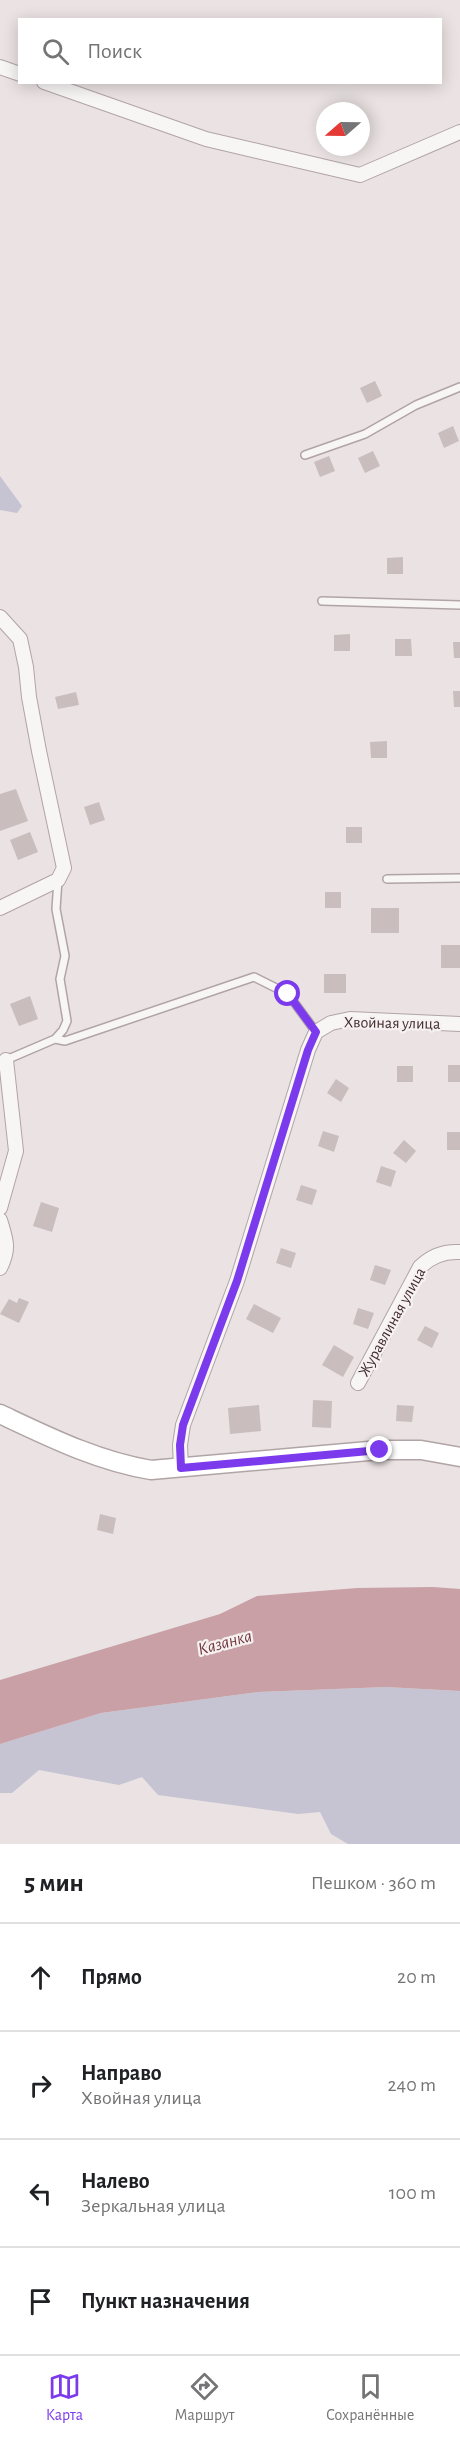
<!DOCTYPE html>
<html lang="ru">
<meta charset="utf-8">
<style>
body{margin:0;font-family:"Alegreya Sans",sans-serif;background:#f6f6f6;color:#202124}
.compass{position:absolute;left:316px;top:102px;width:54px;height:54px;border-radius:50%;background:#fff;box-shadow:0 3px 15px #0003;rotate:250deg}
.stop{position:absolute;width:18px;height:18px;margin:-14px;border:4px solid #7c3aed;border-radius:50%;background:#fff}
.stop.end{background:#7c3aed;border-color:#fff;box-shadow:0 2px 6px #0008}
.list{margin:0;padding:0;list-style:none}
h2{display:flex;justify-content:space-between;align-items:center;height:78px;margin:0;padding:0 24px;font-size:26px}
h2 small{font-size:20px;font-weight:400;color:#757577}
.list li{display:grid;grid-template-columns:39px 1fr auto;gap:18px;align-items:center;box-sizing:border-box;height:108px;padding:0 24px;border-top:2px solid #e0e0e0}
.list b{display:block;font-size:22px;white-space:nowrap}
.list p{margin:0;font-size:20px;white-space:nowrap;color:#757577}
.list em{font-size:20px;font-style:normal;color:#757577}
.icon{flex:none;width:33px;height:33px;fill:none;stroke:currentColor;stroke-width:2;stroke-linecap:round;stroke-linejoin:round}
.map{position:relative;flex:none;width:460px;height:1844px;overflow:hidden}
.search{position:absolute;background:#fff;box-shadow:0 3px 15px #0003;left:18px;right:18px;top:18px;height:66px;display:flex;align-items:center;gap:15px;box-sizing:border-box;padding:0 21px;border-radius:0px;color:#757577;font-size:22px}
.sheet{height:510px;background:#fff}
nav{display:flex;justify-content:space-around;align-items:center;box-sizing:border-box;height:84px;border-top:2px solid #e0e0e0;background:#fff;font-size:16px;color:#757577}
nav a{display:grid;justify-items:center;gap:3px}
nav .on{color:#7c3aed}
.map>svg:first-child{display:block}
</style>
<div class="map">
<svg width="460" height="1844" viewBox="0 0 460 1844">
<rect width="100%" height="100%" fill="#eae2e3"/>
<path fill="#c6c4d3" d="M0 476 22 506 17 513 0 510Z
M386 1687 460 1691V1844H348L331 1834 320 1812 298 1814 158 1795 142 1777 119 1785 39 1770 12 1793H0V1744L101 1713 258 1692Z"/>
<path fill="#c8a0a5" d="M433 1587 460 1589V1691L386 1687 258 1692 101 1713 0 1744V1680L220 1614 257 1596 357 1588Z"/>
<path fill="#c9bdbd" d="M375 381 382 396 367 403 360 388Z
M453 426 459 441 444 448 438 433Z
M373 451 380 466 365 473 358 458Z
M329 456 335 471 320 477 314 462Z
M403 557V574H387V558Z
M350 634V651H334V635Z
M395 639H411L412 656H395Z
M453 642H460V658H454Z
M453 691H460V707H454Z
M76 692 79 705 58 709 55 697Z
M387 741V758H371L370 742Z
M16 789 28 821 0 831V794Z
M99 802 105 820 90 825 84 807Z
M346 827H362V843H346Z
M30 832 38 852 18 860 10 840Z
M325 892H341V908H325Z
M371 908H399V933H371Z
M441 945H460V968H441Z
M324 974H346V993H324Z
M30 996 38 1019 19 1026 10 1004Z
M448 1065H460V1082H448Z
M397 1066H413V1082H397Z
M336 1079 349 1088 341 1102 327 1093Z
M323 1131 339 1136 334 1152 318 1146Z
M447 1132H460V1150H447Z
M404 1140 416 1151 406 1163 393 1153Z
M381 1166 396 1171 391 1187 376 1182Z
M301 1185 317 1190 312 1205 296 1200Z
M41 1202 59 1208 52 1232 33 1226Z
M281 1248 296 1253 291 1268 276 1263Z
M375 1265 391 1270 385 1285 370 1280Z
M19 1298 29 1302 19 1323 0 1314 9 1299 17 1303Z
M254 1304 281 1318 273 1333 246 1319Z
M358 1308 374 1313 368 1329 353 1324Z
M425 1326 439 1333 432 1348 417 1340Z
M334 1345 354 1357 343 1377 322 1365Z
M313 1400 332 1401 331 1428 312 1427Z
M259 1405 261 1431 230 1434 228 1408Z
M397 1405 414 1406 412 1422 396 1421Z
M100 1514 116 1518 113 1534 97 1530Z"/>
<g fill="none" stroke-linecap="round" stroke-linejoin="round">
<defs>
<path id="lane" d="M305 455 365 434 416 405 460 387
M322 601 460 605
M387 879 460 878
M55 1039 65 1041 254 977 288 994 316 1032
M6 1060 55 1039 63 1030 67 1021 60 979 65 956 56 909 58 880"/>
<path id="street" d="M0 67 20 74
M44 82 206 139 360 175 460 132
M0 617 20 639 26 667 29 697 39 751 64 868 58 880 0 908
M0 1208 16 1151 6 1060
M0 1220C6 1240 10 1248 0 1268
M358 1383 420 1267C431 1256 444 1251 460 1252
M181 1468 180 1445 183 1425 237 1281 308 1050 316 1032 331 1023 350 1019 460 1024"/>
<path id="secondary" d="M0 1414C49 1437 97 1461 151 1470L380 1450H421L460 1457"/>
</defs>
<use href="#lane" stroke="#b1a4a5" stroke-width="10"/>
<use href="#street" stroke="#b1a4a5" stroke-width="16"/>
<use href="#secondary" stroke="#b1a4a5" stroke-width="21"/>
<use href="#lane" stroke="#f8f5f5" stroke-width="7"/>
<use href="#street" stroke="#f8f5f5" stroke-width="14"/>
<use href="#secondary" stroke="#fff" stroke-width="18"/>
</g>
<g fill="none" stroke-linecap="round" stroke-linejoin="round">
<path stroke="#7c3aed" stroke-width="8" d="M288 994 316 1032 308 1050 237 1281 183 1425 180 1445 181 1468 380 1450"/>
</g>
<g text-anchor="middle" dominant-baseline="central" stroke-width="4.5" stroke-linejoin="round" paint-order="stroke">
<g font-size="16" fill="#412b2c" stroke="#f7f2f2">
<text transform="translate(392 1023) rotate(1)">Хвойная улица</text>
<text transform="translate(392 1322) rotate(-61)">Журавлиная улица</text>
</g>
<g font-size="18" font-style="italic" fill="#73383d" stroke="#f7f2f2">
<text transform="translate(225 1643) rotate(-15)">Казанка</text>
</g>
</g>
</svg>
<svg class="compass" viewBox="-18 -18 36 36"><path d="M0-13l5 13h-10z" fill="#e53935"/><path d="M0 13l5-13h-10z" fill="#757577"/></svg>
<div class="stop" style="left:288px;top:994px"></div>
<div class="stop end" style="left:380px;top:1450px"></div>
<div class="search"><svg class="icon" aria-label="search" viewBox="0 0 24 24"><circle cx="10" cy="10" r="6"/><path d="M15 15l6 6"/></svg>Поиск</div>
</div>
<section class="sheet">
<h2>5 мин<small>Пешком · 360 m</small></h2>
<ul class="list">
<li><svg class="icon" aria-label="ahead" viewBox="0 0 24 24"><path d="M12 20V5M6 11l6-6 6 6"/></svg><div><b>Прямо</b></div><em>20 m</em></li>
<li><svg class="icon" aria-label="right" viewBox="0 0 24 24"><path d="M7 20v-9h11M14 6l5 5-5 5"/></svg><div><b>Направо</b><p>Хвойная улица</p></div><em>240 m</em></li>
<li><svg class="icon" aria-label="left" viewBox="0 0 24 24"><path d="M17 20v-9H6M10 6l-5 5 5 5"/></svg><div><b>Налево</b><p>Зеркальная улица</p></div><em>100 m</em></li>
<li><svg class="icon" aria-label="arrive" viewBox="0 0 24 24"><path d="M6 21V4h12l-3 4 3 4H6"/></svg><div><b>Пункт назначения</b></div></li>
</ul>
</section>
<nav>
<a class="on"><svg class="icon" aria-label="map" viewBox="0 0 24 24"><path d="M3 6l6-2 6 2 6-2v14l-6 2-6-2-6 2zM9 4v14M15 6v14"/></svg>Карта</a>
<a><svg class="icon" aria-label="directions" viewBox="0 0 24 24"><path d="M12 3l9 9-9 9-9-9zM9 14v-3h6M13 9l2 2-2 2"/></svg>Маршрут</a>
<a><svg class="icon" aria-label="saved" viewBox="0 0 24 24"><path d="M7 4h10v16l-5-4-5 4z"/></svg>Сохранённые</a>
</nav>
